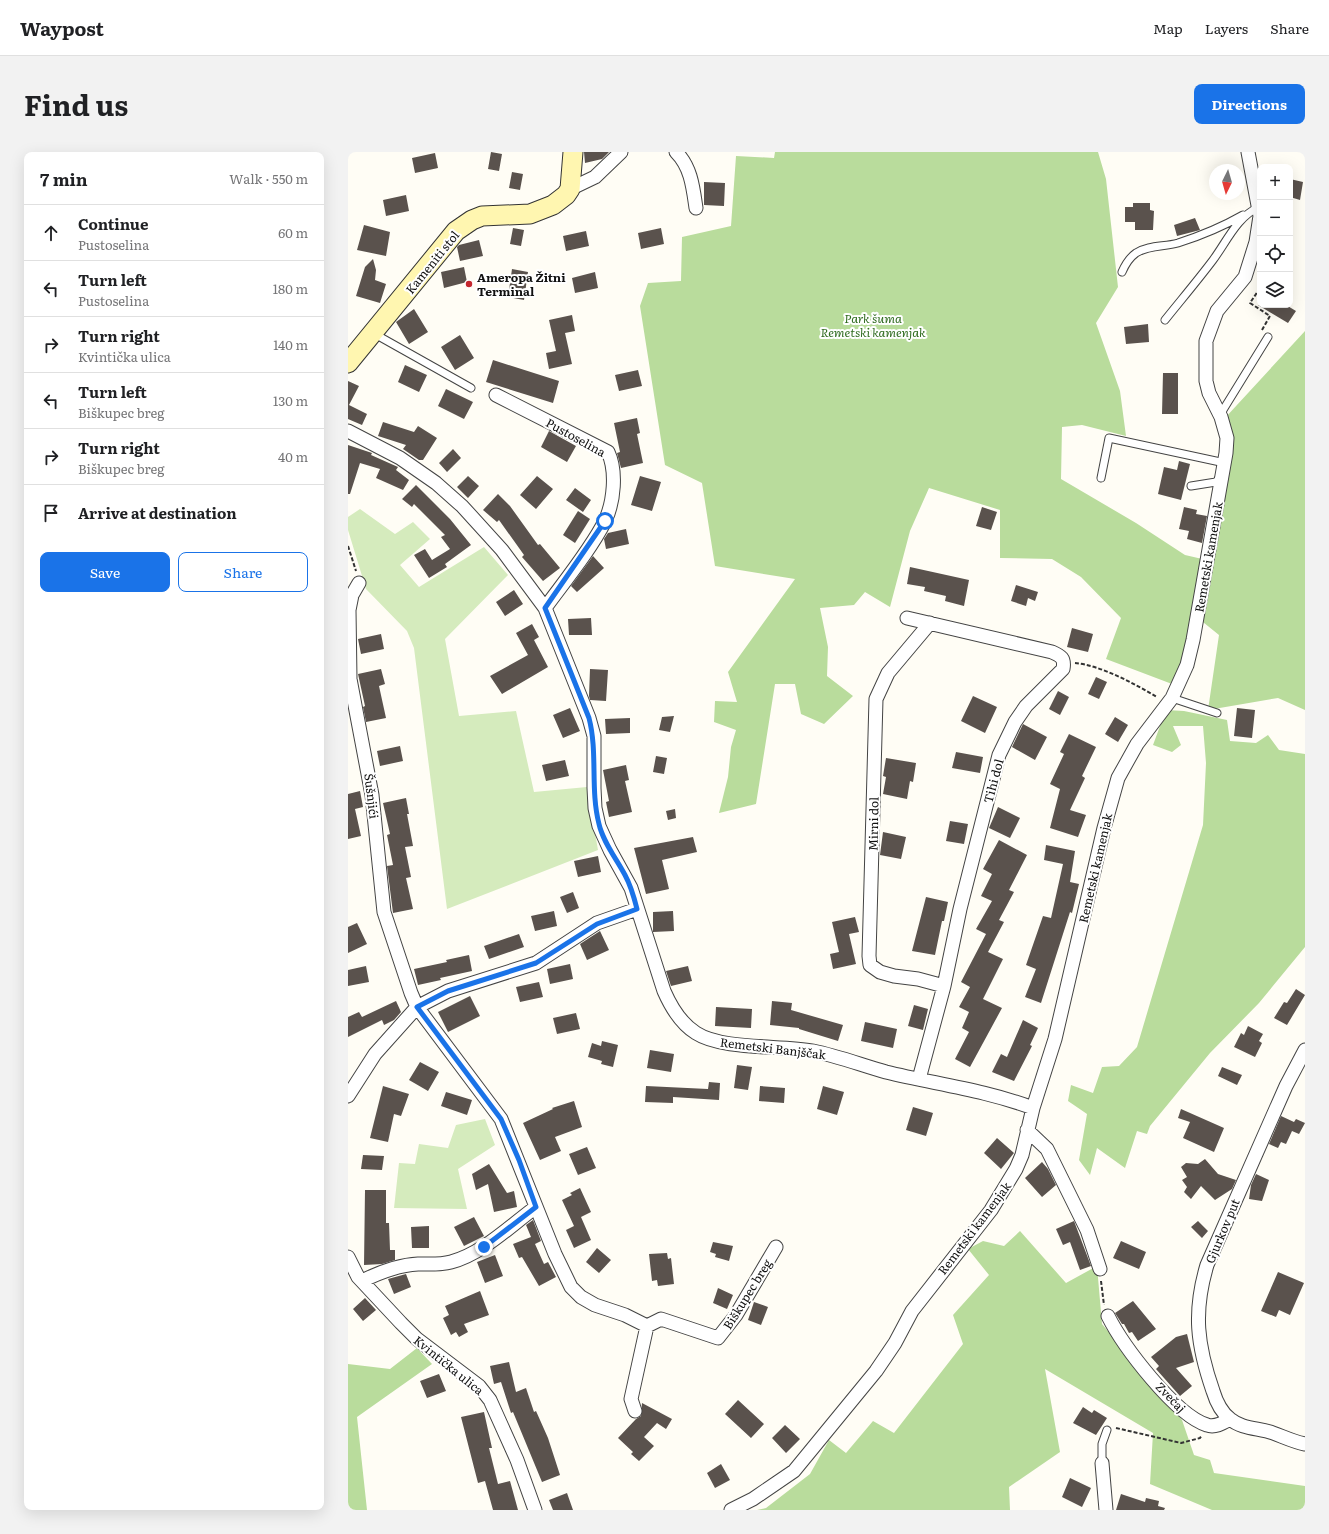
<!DOCTYPE html>
<meta charset="utf-8">
<style>
body{margin:0;font-family:Literata,serif;background:#f2f2f2;color:#202124}
.controls{position:absolute;right:12px;top:12px;display:grid;overflow:hidden;border-radius:8px;box-shadow:0 4px 16px #0002}
.controls button{width:36px;height:36px;display:grid;place-items:center;padding:0;border:0;border-bottom:1px solid #e0e0e0;background:#fff;color:#202124;font:20px sans-serif}
.compass{position:absolute;left:861px;top:12px;width:36px;height:36px;border-radius:50%;background:#fff;box-shadow:0 4px 16px #0002;rotate:185deg}
.stop{position:absolute;width:12px;height:12px;margin:-9px;border:3px solid #1a73e8;border-radius:50%;background:#fff}
.stop.end{background:#1a73e8;border-color:#fff;box-shadow:0 1px 4px #0008}
.list{margin:0;padding:0;list-style:none}
h2{display:flex;justify-content:space-between;align-items:center;height:52px;margin:0;padding:0 16px;font-size:17px}
h2 small{font-size:13px;font-weight:400;color:#757577}
.list li{display:grid;grid-template-columns:26px 1fr auto;gap:12px;align-items:center;box-sizing:border-box;height:56px;padding:0 16px;border-top:1px solid #e0e0e0}
.list b{display:block;font-size:15px;white-space:nowrap}
.list p{margin:0;font-size:13px;white-space:nowrap;color:#757577}
.list em{font-size:13px;font-style:normal;color:#757577}
.actions{display:flex;gap:8px;padding:12px 16px}
.actions a{flex:1;padding:9px 0;border:1px solid #1a73e8;border-radius:8px;text-align:center;font-size:14px;color:#1a73e8}
.actions .main{background:#1a73e8;color:#fff}
.icon{flex:none;width:22px;height:22px;fill:none;stroke:currentColor;stroke-width:2;stroke-linecap:round;stroke-linejoin:round}
.map{position:relative;flex:none;width:957px;height:1358px;overflow:hidden;border-radius:8px}
header{display:flex;align-items:center;gap:24px;box-sizing:border-box;height:56px;padding:0 20px;background:#fff;border-bottom:1px solid #e0e0e0}
header strong{font-size:19px}
nav{display:flex;gap:22px;margin-inline-start:auto;font-size:14px}
.intro{display:flex;align-items:center;justify-content:space-between;box-sizing:border-box;height:96px;padding:0 24px}
h1{margin:0;font-size:28px}
.button{padding:10px 18px;border-radius:8px;background:#1a73e8;color:#fff;font-size:14px;font-weight:700}
main{display:flex;gap:24px;padding:0 24px}
aside{flex:1;background:#fff;border-radius:8px;box-shadow:0 4px 16px #0002}
.map>svg:first-child{display:block}
</style>
<header>
<strong>Waypost</strong>
<nav><a>Map</a><a>Layers</a><a>Share</a></nav>
</header>
<div class="intro"><h1>Find us</h1><a class="button">Directions</a></div>
<main>
<aside>
<h2>7 min<small>Walk · 550 m</small></h2>
<ul class="list">
<li><svg class="icon" aria-label="ahead" viewBox="0 0 24 24"><path d="M12 20V5M6 11l6-6 6 6"/></svg><div><b>Continue</b><p>Pustoselina</p></div><em>60 m</em></li>
<li><svg class="icon" aria-label="left" viewBox="0 0 24 24"><path d="M17 20v-9H6M10 6l-5 5 5 5"/></svg><div><b>Turn left</b><p>Pustoselina</p></div><em>180 m</em></li>
<li><svg class="icon" aria-label="right" viewBox="0 0 24 24"><path d="M7 20v-9h11M14 6l5 5-5 5"/></svg><div><b>Turn right</b><p>Kvintička ulica</p></div><em>140 m</em></li>
<li><svg class="icon" aria-label="left" viewBox="0 0 24 24"><path d="M17 20v-9H6M10 6l-5 5 5 5"/></svg><div><b>Turn left</b><p>Biškupec breg</p></div><em>130 m</em></li>
<li><svg class="icon" aria-label="right" viewBox="0 0 24 24"><path d="M7 20v-9h11M14 6l5 5-5 5"/></svg><div><b>Turn right</b><p>Biškupec breg</p></div><em>40 m</em></li>
<li><svg class="icon" aria-label="arrive" viewBox="0 0 24 24"><path d="M6 21V4h12l-3 4 3 4H6"/></svg><div><b>Arrive at destination</b></div></li>
</ul>
<div class="actions"><a class="main">Save</a><a>Share</a></div>
</aside>
<div class="map">
<svg width="957" height="1358" viewBox="0 0 957 1358">
<rect width="100%" height="100%" fill="#fffdf5"/>
<path fill="#d5ebbd" d="M12 357 47 382 65 370 82 387 52 413 71 435 136 395 160 423 97 487 111 564 168 559 186 640 239 635 250 698 99 757 66 496 59 479 18 437 0 378V365Z
M137 967 147 993 110 1017 119 1057 46 1056 51 1011 67 1012 71 992 100 996 108 973Z"/>
<path fill="#b9dc9c" d="M427 0H750L758 27 770 135 748 171 772 239 778 284 734 273 714 275 713 327 788 371 837 403 863 409 877 266 957 179V558L930 546 860 558 871 483 845 462 834 510 824 532 758 507 773 466 733 425 704 407 652 406V358L581 336 562 379 542 455 517 440 506 453 472 456 480 495 479 524 505 544 476 572 453 562 447 532H427L408 652 371 661 380 625 383 595 388 578 366 570 367 549 389 550 380 520 447 427 367 414 354 331 317 313 292 154 300 131 333 129 334 85 383 74 388 4 426 6Z
M818 558 836 559 879 568 882 589 908 591 920 583 931 598 957 602V795L911 851 862 901 802 974 799 982 789 979 777 1016 749 996 742 1023 731 1008 739 962 720 949 723 933 745 941 754 915 771 914 789 895 855 673 858 611 855 574H825L833 593 824 600 805 593Z
M672 1079 718 1131 749 1114 754 1172 834 1268 846 1303 862 1308 866 1321 957 1334V1358H864L802 1332 805 1281 697 1217 712 1300 661 1335 662 1358H409L418 1356 462 1322 481 1288 498 1301 525 1269 546 1281 615 1192 605 1163 641 1123 620 1097 635 1089 656 1094Z
M69 1196 84 1212 9 1265 19 1358H0V1212L42 1217Z"/>
<path fill="#5a524d" d="M143 0 154 2 151 19 140 17Z
M236 0H261L254 7 237 11Z
M87 1 90 16 67 21 64 6Z
M164 20 175 22 172 38 161 36Z
M942 27 955 30 952 48 942 45Z
M356 30 377 31 376 54 356 53Z
M58 43 61 59 38 64 35 48Z
M785 51H802V58L806 59 805 78H787V70H777V55H785Z
M847 66 852 78 829 84 826 73Z
M16 73 42 80 38 104 9 98Z
M165 76 176 78 173 94 162 92Z
M313 76 316 92 293 97 290 81Z
M238 79 241 94 218 99 215 84Z
M131 88 135 104 112 109 109 95 111 93Z
M25 107 28 118 27 128 38 132 32 151 8 144 17 115Z
M116 115 119 130 96 136 93 120Z
M164 117 180 120 176 148 160 145Z
M247 120 250 136 227 141 224 126Z
M910 153H938L948 159 940 171Z
M66 157 80 180 61 192 48 170Z
M224 163 227 179 217 181 224 212 201 217 198 201 208 199 201 168Z
M800 172 801 190 778 192 776 175Z
M112 183 126 206 107 218 93 195Z
M145 208 211 229 205 251 138 230Z
M57 213 79 223 71 240 50 230Z
M290 218 294 234 271 239 267 223Z
M815 221H830V262H814Z
M0 229 11 234 1 253 19 262 14 273 0 267Z
M98 237 125 250 116 267 90 254Z
M289 266 292 281 289 282 295 311 273 316 269 301 272 300 266 271Z
M35 270 66 280 70 274 89 286 75 308H71L55 297 58 293 30 284Z
M201 279 228 294 219 310 193 295Z
M0 293 24 301 23 303 50 315 48 318 61 328 55 338 28 326 32 317 12 311 2 342H0Z
M105 297 113 306 99 320 91 311Z
M831 309 842 312 833 348 810 342 816 315 829 318Z
M120 324 131 334 120 346 109 335Z
M189 324 205 337 188 357 172 343Z
M292 324 313 330 304 359 283 353Z
M68 333 102 367 123 393 97 412 99 415 81 426 66 403 77 397 84 408 102 397 93 385 97 383 66 352 64 355 54 347Z
M227 336 243 348 235 360 218 348Z
M150 342 162 354 190 393 192 392 212 416 195 429 174 405 176 403 151 368 149 370 135 358Z
M634 355 649 360 643 378 628 374Z
M836 355 849 358 848 362 859 364 854 391 839 387 841 379 831 377Z
M230 359 242 367 227 391 215 383Z
M278 377 281 392 258 397 256 387 260 381Z
M245 404 256 416 229 440 223 434Z
M562 415 621 428 616 454 597 449 598 444 576 439 577 435 559 432Z
M668 433 690 440 687 449 680 446 678 454 663 449Z
M166 438 175 452 157 464 148 450Z
M243 466 244 483H221L220 467Z
M184 472 191 485 186 488 200 515 154 542 142 524 180 503 168 481Z
M724 476 745 482 740 500 719 495Z
M33 482 36 497 13 502 10 487Z
M33 517 37 532 31 534 38 566 18 570 15 555 17 554 10 522Z
M242 517 260 518 258 549 242 548 241 544Z
M748 525 759 530 751 547 740 542Z
M710 539 721 545 712 563 701 557Z
M625 544 649 555 637 581 613 569Z
M222 556 232 579 215 586 205 563Z
M889 556 907 558 904 586 886 584Z
M326 564 322 580 311 578 314 565Z
M767 565 780 573 770 590 757 582Z
M282 566V581L258 582 257 567Z
M675 572 699 585 687 608 664 595Z
M721 582 748 595 734 624 737 626 722 658 738 663 730 685 702 676 712 637 702 632 716 602 712 600Z
M52 594 55 609 32 614 29 599Z
M608 600 635 605 632 621 604 616Z
M308 604 319 606 316 622 305 620Z
M538 606 568 611 565 630 562 629 559 647 535 642 538 625 535 624Z
M217 608 221 624 198 629 194 613Z
M278 613 281 628 277 629 284 660 261 665 258 650 261 649 255 618Z
M12 639 15 655 7 657 13 684 0 687V642Z
M58 646 61 662H59L65 694 57 695 63 725 58 726 65 757 45 761 39 714 45 713 39 683 42 682 35 651Z
M650 655 672 666 662 686 641 676Z
M327 657 328 666 320 668 318 659Z
M602 669 620 672 616 692 598 689Z
M535 680 558 685 553 707 532 703Z
M345 685 349 700 314 708 321 737 298 742 286 696Z
M651 688 679 703 661 738 666 740 651 768 656 770 640 800 655 807 635 847 654 856 622 915 607 907 621 880 614 876 621 860 611 855 622 835 613 830 638 782 628 777 644 749 633 744 644 722 635 717Z
M698 693 727 699 722 730 731 732 724 761 722 760 693 851 677 845 688 817 678 813 695 764 703 766 715 712 696 708Z
M250 704 253 720 230 725 226 709Z
M225 740 231 756 219 761 212 745Z
M578 745 600 750 596 769H594L587 803 564 799Z
M206 759 209 774 187 779 183 764Z
M325 759 326 779 305 780V760Z
M507 765 511 780 501 782 508 812 485 817 482 802 491 800 484 770Z
M9 771 19 792 0 801V775Z
M252 779 261 798 239 808 232 792Z
M171 782 176 795 141 807 136 794Z
M121 803 124 819 92 826 93 828 70 833 66 817 99 810 98 808Z
M222 812 225 827 202 832 199 817Z
M18 814 21 830 0 834V818Z
M340 814 344 829 323 834 318 819Z
M191 830 195 845 172 850 168 835Z
M948 837 957 843 939 873 926 866 936 850 939 851Z
M122 844 132 864 100 880 90 860Z
M48 849 53 860 46 868 36 873 34 868 0 885V865L11 860 14 865Z
M424 849 444 851 443 858 495 873 490 889 451 877V876L422 873Z
M566 853 580 857 575 878 560 874Z
M368 855 404 857 403 876 367 874Z
M228 861 232 877 209 882 205 866Z
M675 868 690 876 682 893 684 894 666 929 644 920 653 902 659 905Z
M517 870 549 877 545 896 513 889Z
M900 874 915 882 911 889 914 891 907 905 886 895 893 881 896 883Z
M254 889 270 893 265 915 253 912 254 909 240 905 244 891 253 894Z
M302 898 326 902 323 920 299 916Z
M72 910 91 920 80 939 61 928Z
M389 913 404 915 400 938 386 936Z
M874 915 894 923 889 933 870 924Z
M361 930 372 931 371 948 325 945V951L297 950 298 934 360 937Z
M35 934 61 942 53 964 46 962 40 990 22 986Z
M412 934 437 936 436 951 411 949Z
M475 934 496 940 489 963 469 957Z
M98 940 124 948 119 963 93 954Z
M226 949 234 975 207 985 213 999 192 1008 175 971 205 957 204 956Z
M565 955 585 961 578 984 558 978Z
M833 957 876 976 866 1000 835 986 842 970 830 966Z
M933 964 946 970 948 967 957 971 951 982 944 979 938 992 933 990 930 996 921 992Z
M649 986 666 1001 653 1017 636 1001Z
M239 995 248 1016 230 1023 221 1002Z
M15 1003 36 1004 34 1018 13 1017Z
M857 1007 870 1022 888 1028 884 1037 867 1048 853 1034 843 1047 836 1040 839 1035 834 1028 839 1025 833 1015 838 1011 850 1012Z
M694 1010 700 1017 708 1033 694 1045 677 1026Z
M141 1012 159 1041 166 1039 169 1055 146 1060 140 1032 128 1038 124 1022Z
M908 1022 921 1028 914 1049 901 1047 903 1033Z
M232 1036 243 1060 233 1065 243 1088 226 1096 218 1078 226 1074 214 1048 224 1043 222 1041Z
M17 1038H38V1071H41L42 1098H47V1108L34 1112 16 1113Z
M126 1065 136 1084 116 1094 106 1075Z
M185 1068 193 1089 187 1092 196 1112 200 1110 208 1125 191 1134 174 1105 171 1106 165 1092 183 1085 178 1073Z
M726 1069 743 1114 732 1118 722 1090 715 1093 708 1077Z
M850 1069 860 1079 854 1086 843 1075Z
M81 1074V1096H64L63 1075Z
M773 1089 798 1100 791 1117 765 1106Z
M365 1090 385 1094 381 1109 367 1105 368 1102 362 1100Z
M249 1096 263 1108 251 1121 238 1110Z
M319 1101 320 1107 323 1106 326 1132 310 1134 309 1128 304 1129 301 1102Z
M147 1103 155 1124 137 1131 129 1110Z
M930 1120 956 1131 942 1163 931 1158 928 1165 913 1159Z
M58 1122 63 1135 46 1142 40 1127Z
M370 1136 385 1143 379 1157 365 1151Z
M132 1139 141 1163 116 1172 120 1180 111 1185 108 1180 103 1183 95 1166 101 1163 97 1154Z
M17 1146 28 1158 15 1169 5 1157Z
M785 1149 808 1177 790 1189 784 1180 781 1181 776 1172H774L767 1161Z
M406 1150 420 1155 413 1173 400 1168Z
M839 1182 846 1210 828 1216 844 1234 832 1244 808 1217 811 1214 803 1205 828 1185Z
M161 1210 168 1240 178 1236 186 1260 188 1259 200 1286 212 1323 194 1330 165 1260 163 1261 153 1230 146 1232 142 1214Z
M91 1222 98 1239 79 1246 72 1229Z
M390 1248 416 1272 403 1286 377 1262Z
M294 1251 324 1267 318 1277 309 1271 296 1285 306 1294 291 1309 283 1302 285 1300 270 1286 288 1267 293 1264Z
M735 1255 744 1261 746 1258 759 1266 748 1283 725 1271Z
M136 1260 144 1296H141L150 1332 162 1329 170 1358H145L137 1329 130 1331 113 1265Z
M437 1273 452 1287 438 1301 424 1286Z
M373 1312 382 1328 367 1336 359 1321Z
M722 1326 743 1336 734 1355 714 1345Z
M219 1341 225 1358H205L201 1348Z
M773 1342 797 1350 798 1346 811 1349 810 1354 817 1356 816 1358H768Z"/>
<g fill="none" stroke-linecap="round" stroke-linejoin="round">
<defs>
<path id="service" d="M774 120C777 113 781 106 788 101 801 93 816 95 830 91 852 84 874 75 895 63
M817 168C833 148 850 128 865 108 879 89 889 65 911 55
M25 181 123 236
M873 265 875 258 920 185
M753 326 761 286 877 311
M843 334 868 330 873 324
M824 546 869 561
M754 1311V1292L759 1278"/>
<path id="minor" d="M328 0C343 15 345 35 348 56
M222 37 247 25 273 0
M148 243 260 300C269 319 266 350 257 369 243 397 216 430 197 456
M0 279 52 306 88 331 114 354 154 398 197 456 241 566 246 584V636L247 656 251 674 262 698 283 736 316 839C323 855 332 871 348 881 374 898 433 893 465 899 490 904 513 913 538 920 587 932 637 938 685 956
M11 431 4 443 1 458 2 527 24 643 36 760 63 841 69 855 153 967 207 1102 223 1135 233 1145 247 1153 277 1163 299 1174 283 1247 287 1259
M559 466 704 500C713 504 717 506 715 517L678 554 667 570 651 603 612 757 596 834 571 927
M582 471 540 521 528 547 521 804 522 813 532 820 546 824 570 827 596 834
M957 898 938 934 859 1113C845 1160 849 1193 865 1239 868 1249 873 1260 882 1267 894 1277 911 1276 925 1281 936 1285 946 1290 957 1292
M0 944 27 902 69 855 100 839 188 811 249 771 289 757
M679 978 699 997 739 1078 752 1117
M0 1105 10 1125 53 1171 69 1187 131 1234 142 1248 169 1308 187 1358
M14 1129C30 1121 51 1113 70 1112 81 1112 92 1113 103 1110 134 1102 162 1074 188 1055
M760 1164C775 1194 827 1263 859 1273 867 1276 875 1271 882 1267
M299 1174 313 1167 370 1186 388 1163 428 1095
M754 1311 758 1358
M383 1358 405 1347 446 1319 528 1219 547 1191 564 1159 643 1058 668 1017 674 1003 685 956 707 887 756 676 770 626 789 592 824 546 839 513 845 488 878 301 879 286 873 265 861 241 858 229V189L869 159 897 125 908 90 912 64 900 0"/>
<path id="secondary" d="M0 211 108 79 124 68 134 64 182 62 205 53 218 43 222 37 225 0"/>
</defs>
<use href="#service" stroke="#444" stroke-width="9"/>
<use href="#minor" stroke="#444" stroke-width="15"/>
<use href="#secondary" stroke="#333" stroke-width="21"/>
<path stroke="#333" stroke-width="2" stroke-dasharray="4 2" stroke-linecap="butt" d="M912 136 902 151 922 164 914 178
M0 394 8 419
M727 511C752 513 787 532 809 545
M753 1129 756 1153
M768 1276 833 1291 852 1286 854 1283"/>
<use href="#service" stroke="#fff" stroke-width="7"/>
<use href="#minor" stroke="#fff" stroke-width="13"/>
<use href="#secondary" stroke="#fff6b0" stroke-width="19"/>
</g>
<g fill="none" stroke-linecap="round" stroke-linejoin="round">
<path stroke="#1a73e8" stroke-width="5" d="M136 1095 188 1055 171 1008 153 967 69 855 100 839 188 811 249 772 289 757C286 745 283 734 277 723 268 706 255 690 251 672 242 637 250 601 241 566L197 456 257 369"/>
</g>
<circle fill="#c4262e" stroke="#fff" stroke-width="1.5" cx="121" cy="132" r="4"/>
<g text-anchor="middle" dominant-baseline="central" stroke-width="4" stroke-linejoin="round" paint-order="stroke">
<g font-size="12" fill="#111" stroke="#fff">
<text transform="translate(84 110) rotate(-51)">Kameniti stol</text>
<text transform="translate(228 285) rotate(29)">Pustoselina</text>
<text transform="translate(860 405) rotate(-80)">Remetski kamenjak</text>
<text transform="translate(645 629) rotate(-75)">Tihi dol</text>
<text transform="translate(24 644) rotate(83)">Šušnjići</text>
<text transform="translate(525 672) rotate(-89)">Mirni dol</text>
<text transform="translate(747 716) rotate(-77)">Remetski kamenjak</text>
<text transform="translate(425 896) rotate(7)">Remetski Banjščak</text>
<text transform="translate(626 1076) rotate(-53)">Remetski kamenjak</text>
<text transform="translate(874 1079) rotate(-67)">Gjurkov put</text>
<text transform="translate(399 1142) rotate(-58)">Biškupec breg</text>
<text transform="translate(101 1213) rotate(39)">Kvintička ulica</text>
<text transform="translate(823 1245) rotate(46)">Zvečaj</text>
</g>
<g font-size="12" font-weight="bold" fill="#111" stroke="#fff" text-anchor="start">
<text x="129" y="125">Ameropa Žitni<tspan x="129" dy="14">Terminal</tspan></text>
</g>
<g font-size="12" font-style="italic" fill="#2f6b1f" stroke="#fff">
<text x="525" y="166">Park šuma<tspan x="525" dy="14">Remetski kamenjak</tspan></text>
</g>
</g>
</svg>
<div class="controls">
<button>+</button>
<button>−</button>
<button><svg class="icon" aria-label="locate" viewBox="0 0 24 24"><circle cx="12" cy="12" r="6"/><path d="M12 2v4M12 18v4M2 12h4M18 12h4"/></svg></button>
<button><svg class="icon" aria-label="layers" viewBox="0 0 24 24"><path d="M12 4l9 5-9 5-9-5zM3 14l9 5 9-5"/></svg></button>
</div>
<svg class="compass" viewBox="-18 -18 36 36"><path d="M0-13l5 13h-10z" fill="#e53935"/><path d="M0 13l5-13h-10z" fill="#757577"/></svg>
<div class="stop" style="left:257px;top:369px"></div>
<div class="stop end" style="left:136px;top:1095px"></div>
</div>
</main>
